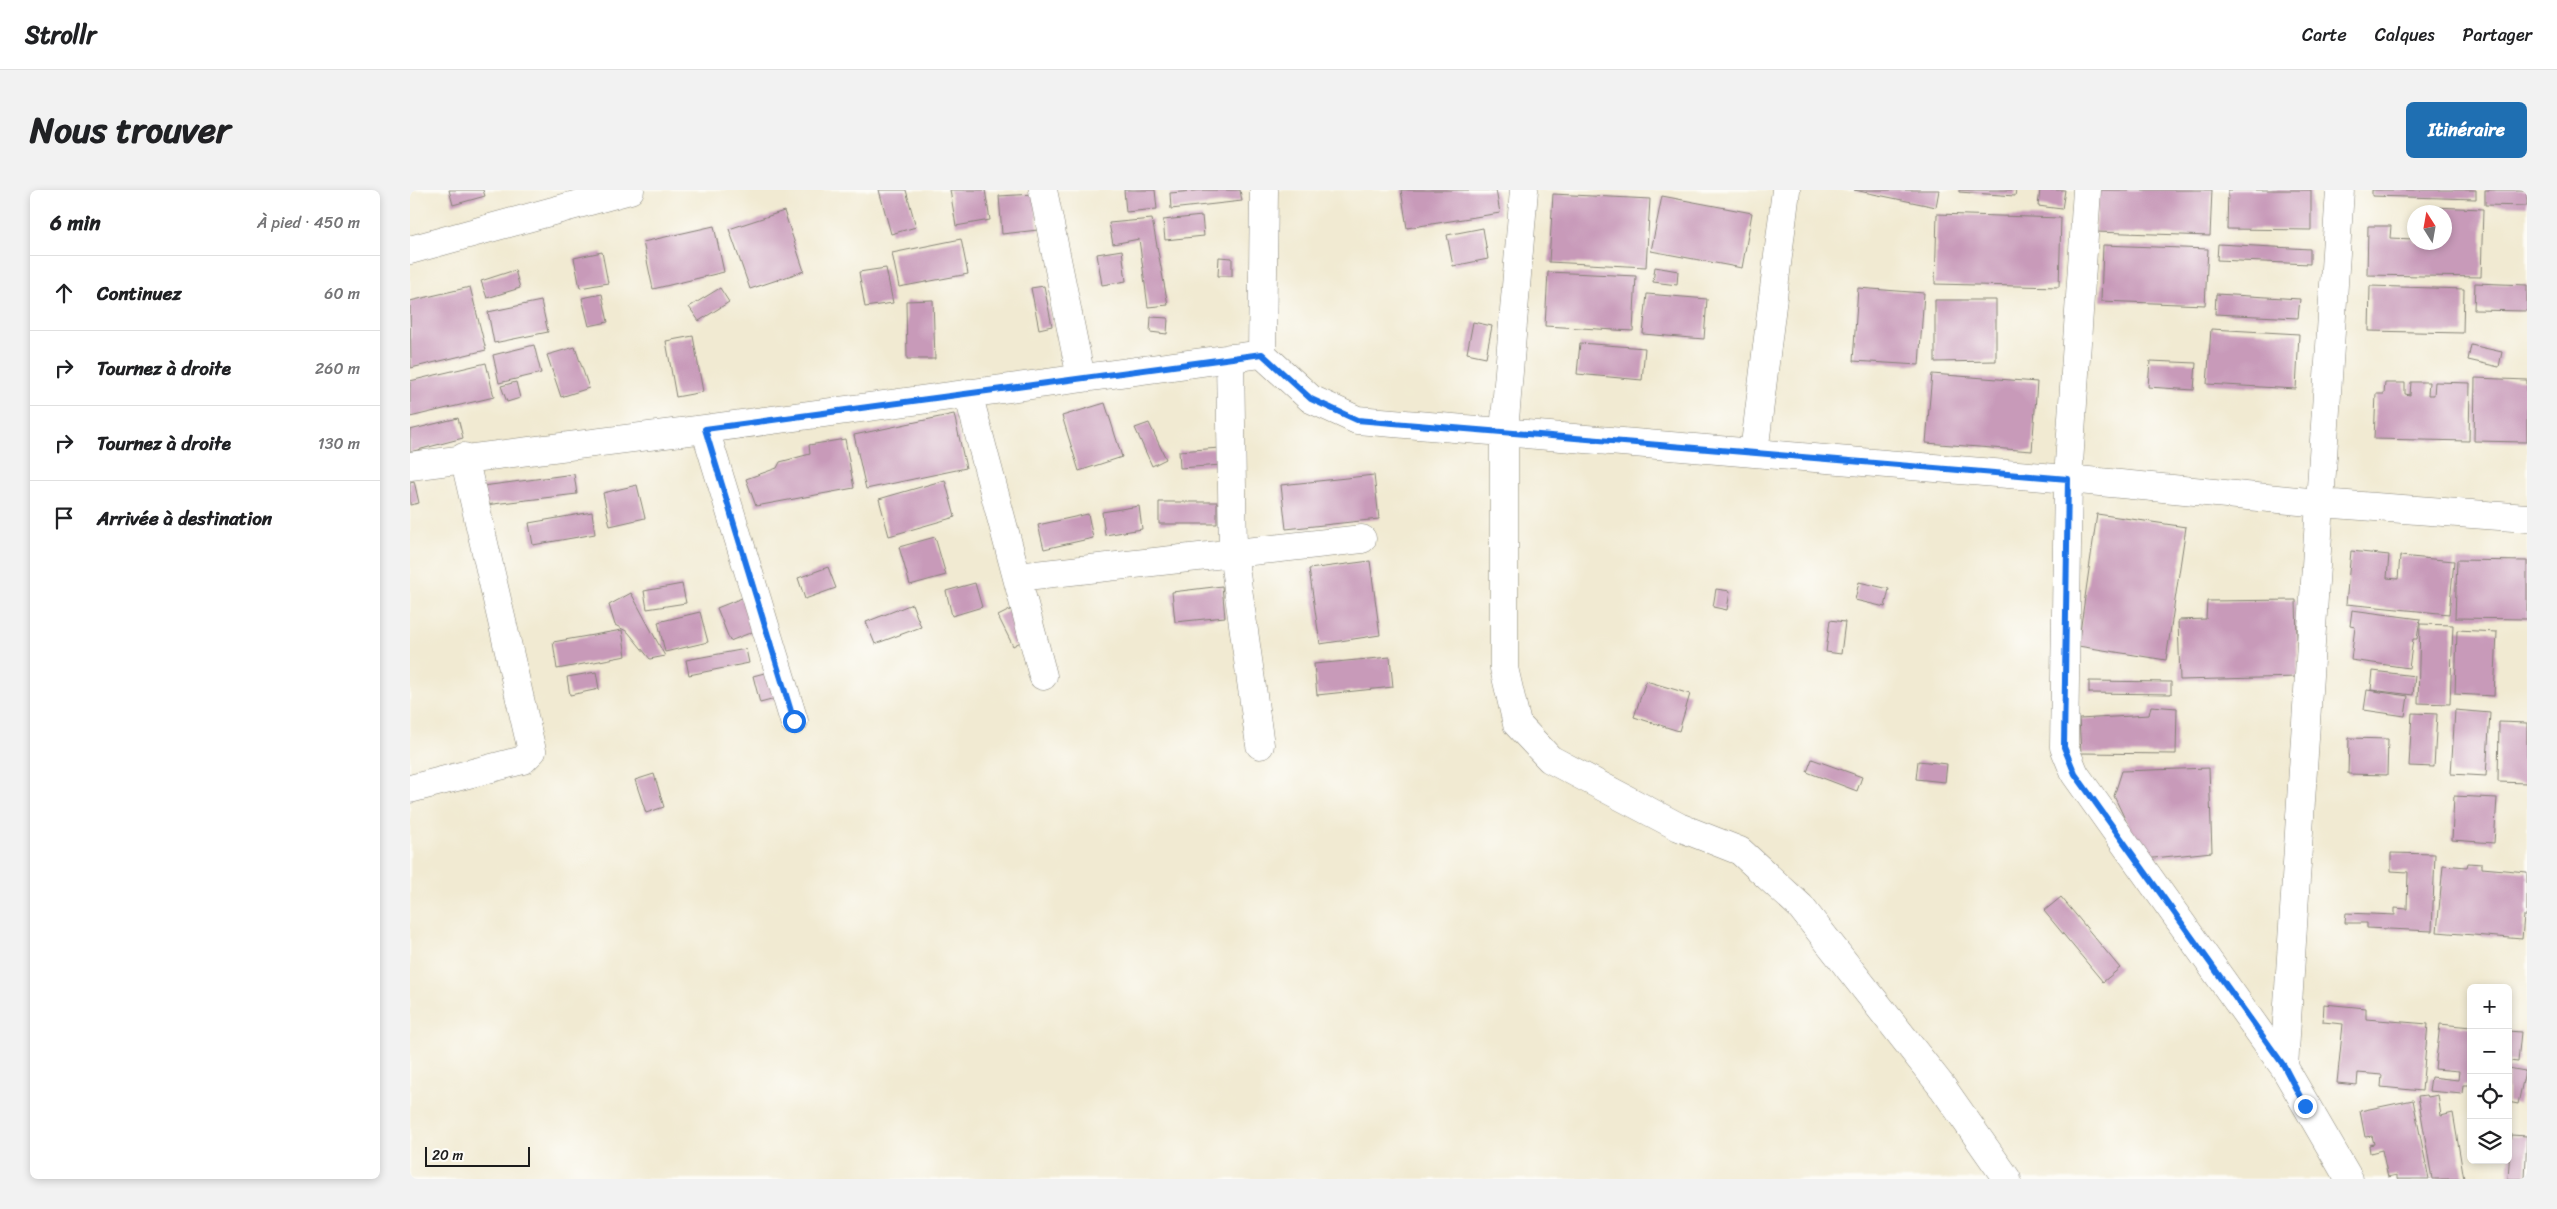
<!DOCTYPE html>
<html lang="fr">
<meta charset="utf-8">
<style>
body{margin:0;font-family:Sriracha,sans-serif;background:#f2f2f2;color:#202124}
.controls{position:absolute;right:15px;bottom:15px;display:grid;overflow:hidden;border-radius:8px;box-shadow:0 2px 8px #0003}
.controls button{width:45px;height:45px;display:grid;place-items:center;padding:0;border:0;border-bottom:1px solid #e0e0e0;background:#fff;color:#202124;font:25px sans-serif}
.compass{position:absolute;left:1997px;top:15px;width:45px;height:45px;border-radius:50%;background:#fff;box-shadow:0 2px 8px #0003;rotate:349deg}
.scale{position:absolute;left:15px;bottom:12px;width:105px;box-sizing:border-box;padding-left:5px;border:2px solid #1c1c1c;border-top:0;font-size:14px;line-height:18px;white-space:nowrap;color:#1c1c1c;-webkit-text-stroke:4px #fdfcf7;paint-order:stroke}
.stop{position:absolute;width:15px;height:15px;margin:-11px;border:4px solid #1a73e8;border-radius:50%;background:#fff}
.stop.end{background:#1a73e8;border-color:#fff;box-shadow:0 1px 5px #0008}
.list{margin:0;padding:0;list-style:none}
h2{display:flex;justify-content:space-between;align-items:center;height:65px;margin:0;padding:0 20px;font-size:21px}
h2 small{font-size:16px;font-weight:400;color:#757577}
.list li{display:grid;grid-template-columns:32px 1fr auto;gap:15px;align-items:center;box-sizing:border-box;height:75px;padding:0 20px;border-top:1px solid #e0e0e0}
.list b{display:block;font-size:19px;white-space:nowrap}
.list em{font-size:16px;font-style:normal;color:#757577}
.icon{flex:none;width:28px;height:28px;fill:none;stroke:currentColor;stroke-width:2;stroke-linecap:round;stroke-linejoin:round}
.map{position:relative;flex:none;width:2117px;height:989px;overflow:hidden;border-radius:8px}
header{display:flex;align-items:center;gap:30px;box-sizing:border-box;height:70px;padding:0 25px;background:#fff;border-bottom:1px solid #e0e0e0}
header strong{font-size:24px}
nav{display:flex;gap:28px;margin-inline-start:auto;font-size:18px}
.intro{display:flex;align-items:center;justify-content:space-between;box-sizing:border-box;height:120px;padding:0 30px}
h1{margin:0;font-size:35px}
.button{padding:12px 22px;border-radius:8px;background:#1f6fb2;color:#fff;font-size:18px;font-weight:700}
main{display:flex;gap:30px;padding:0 30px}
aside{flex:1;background:#fff;border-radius:8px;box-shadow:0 2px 8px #0003}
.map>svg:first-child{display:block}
</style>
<header>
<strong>Strollr</strong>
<nav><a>Carte</a><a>Calques</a><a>Partager</a></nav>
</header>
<div class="intro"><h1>Nous trouver</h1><a class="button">Itinéraire</a></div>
<main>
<aside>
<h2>6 min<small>À pied · 450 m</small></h2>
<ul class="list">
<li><svg class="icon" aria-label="ahead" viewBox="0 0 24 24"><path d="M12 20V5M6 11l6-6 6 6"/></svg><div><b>Continuez</b></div><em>60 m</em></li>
<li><svg class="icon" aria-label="right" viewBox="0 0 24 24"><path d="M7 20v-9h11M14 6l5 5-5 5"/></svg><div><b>Tournez à droite</b></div><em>260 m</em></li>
<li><svg class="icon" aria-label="right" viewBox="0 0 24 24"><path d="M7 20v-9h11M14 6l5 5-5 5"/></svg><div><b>Tournez à droite</b></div><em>130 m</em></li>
<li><svg class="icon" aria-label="arrive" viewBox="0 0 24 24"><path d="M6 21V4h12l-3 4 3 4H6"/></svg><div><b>Arrivée à destination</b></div></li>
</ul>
</aside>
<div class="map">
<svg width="2117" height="989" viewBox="0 0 2117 989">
<rect width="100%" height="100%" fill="#fdfcf7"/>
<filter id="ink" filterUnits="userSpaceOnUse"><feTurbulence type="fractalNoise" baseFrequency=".02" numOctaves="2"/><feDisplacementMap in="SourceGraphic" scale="10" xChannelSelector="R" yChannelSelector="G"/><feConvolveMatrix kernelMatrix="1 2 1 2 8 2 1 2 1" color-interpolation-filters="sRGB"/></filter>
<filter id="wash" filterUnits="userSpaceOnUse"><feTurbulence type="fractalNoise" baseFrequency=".0096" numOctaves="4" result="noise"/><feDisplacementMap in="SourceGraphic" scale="20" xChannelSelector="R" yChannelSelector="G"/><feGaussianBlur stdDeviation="1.12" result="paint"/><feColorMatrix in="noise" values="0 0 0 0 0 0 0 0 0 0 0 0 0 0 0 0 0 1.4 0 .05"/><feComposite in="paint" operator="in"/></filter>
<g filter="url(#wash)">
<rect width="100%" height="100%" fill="#f1ead2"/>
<g id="blocks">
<path fill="#c89ab9" d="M39 0H73L75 6 43 15Z
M469 0H496L506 37 481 44Z
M540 0H575L580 30 546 36Z
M714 0H745L747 19 716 22Z
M794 0H830L832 11 761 19 760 3Z
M991 0H1086L1090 23 997 38Z
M1444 0H1529L1526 17Z
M1549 0H1606L1605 6 1549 2Z
M1630 0H1655L1652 19 1628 16Z
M1688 0H1802L1800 46 1686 42Z
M1818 0H1901V40L1817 39Z
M1962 0H2066V9L1962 6Z
M2075 0H2117V16L2075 15Z
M625 4 628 40 592 44 589 6Z
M1143 4 1240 9 1236 77 1139 72Z
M1252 6 1342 23 1332 78 1241 61Z
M2022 17 2073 19 2071 87 1957 85 1958 36H1981L1980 48 2004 49V52H2034V22H2021Z
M374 21 394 81 340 99 319 39Z
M1527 24 1651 28 1649 97 1525 94Z
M792 26 794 46 755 50 753 30Z
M742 29 758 115 738 117 729 49 703 54 699 33Z
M304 36 314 82 243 99 233 52Z
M1073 38 1078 69 1043 76 1037 45Z
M551 49 558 84 489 97 482 63Z
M1808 54 1900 59V74L1807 70Z
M1693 55 1798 59 1795 115 1691 111Z
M712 60 716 91 692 95 687 64Z
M192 62 198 93 170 98 164 68Z
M809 67 822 68V86H808Z
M1245 77 1268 81 1267 95 1243 92Z
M476 78 483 113 455 117 449 82Z
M105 80 110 98 77 108 71 91Z
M1138 82 1226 86 1223 141 1135 136Z
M2065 93 2117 95V121L2064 120Z
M634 96 642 136 629 139 621 98Z
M1960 96 2054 99 2053 143 1959 141Z
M60 97 76 160 1 178 0 111Z
M310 98 319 112 289 131 279 117Z
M1448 98 1514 103 1509 175 1443 171Z
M192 104 198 132 179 136 172 108Z
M1237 104 1297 109 1294 149 1233 144Z
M1806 104 1890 109 1888 128 1805 124Z
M523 110 525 169H497L496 111Z
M1525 110H1586V171L1525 172Z
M131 111 138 142 84 153 78 122Z
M741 127 758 128 757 144 740 142Z
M1063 132 1082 136 1076 167 1057 163Z
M1801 139 1889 144 1886 199 1797 194Z
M283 146 293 202 266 207 256 151Z
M1170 153 1235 158 1232 190 1167 184Z
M124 155 131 183 89 193 83 165Z
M2061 155 2092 162 2089 177 2058 170Z
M165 157 179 198 151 207 137 165Z
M1740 171 1786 173 1784 200 1738 197Z
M76 173 84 207 0 227V191Z
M1522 184 1627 192 1622 261 1516 253Z
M2065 188 2117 190V252L2064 251Z
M106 192 110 208 97 212 91 196Z
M2001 192H2019L2018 205H2024L2025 192 2060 193 2059 251 1964 249 1966 204H1974L1975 193H1995V204L2000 205Z
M695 213 712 267 669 281 652 226Z
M544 224 556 278 456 299 444 245Z
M48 228 53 248 0 262V240Z
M739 233 756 269 742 276 725 238Z
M435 249 444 298 346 316 336 289 367 278 370 272 400 264 399 255Z
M810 258 811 275 770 278 769 261Z
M164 284 167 304 75 315 73 296Z
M964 285 969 329 876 339 871 295Z
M535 290 545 327 479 346 469 309Z
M4 291 9 313 0 315V292Z
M227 295 235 328 200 336 193 303Z
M749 312H807V334H749Z
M729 316 732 339 695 345 692 322Z
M182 322 185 344 123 355 119 333Z
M678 324 683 348 634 359 628 335Z
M1687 324 1776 337 1756 470 1668 456Z
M525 347 536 385 500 395 489 357Z
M1941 361 1979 365 1977 388 1988 389 1990 366 2044 371 2039 424 1936 414Z
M2047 370 2117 371V429L2045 428Z
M960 371 970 445 910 454 899 379Z
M418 377 426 398 395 409 388 388Z
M1449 392 1479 399 1475 417 1445 410Z
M565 393 572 417 542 426 536 401Z
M272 394 276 413 237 419 234 401Z
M812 396 815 427 765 432 762 402Z
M1306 399 1320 401 1317 420 1303 417Z
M221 403 255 466 240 469 218 442 205 435 199 415Z
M337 406 350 439 320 451 307 418Z
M1886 410 1888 487 1770 490 1768 430 1796 429 1797 411Z
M502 414 511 437 465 454 456 432Z
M604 418 618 448 603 456 588 426Z
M1942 420 2010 429 2007 449H2003L1999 478 1941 470 1945 437 1940 436Z
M290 422 298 452 255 462 248 432Z
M1420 430 1435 432 1431 464 1416 462Z
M2010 434 2043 435 2040 514 2008 513Z
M212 440 216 466 147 479 143 452Z
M2047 440 2087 442 2084 506 2045 504Z
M336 459 339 473 279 485 276 470Z
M980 467 983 497 907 505 904 474Z
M366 480 373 507 350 513 343 486Z
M1963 481 2005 486 2003 505 1961 500Z
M186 482 189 499 160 505 157 487Z
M1236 491 1280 504 1269 541 1224 527Z
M1679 491 1761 492V504L1679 503Z
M1957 500 1998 506 1995 526 1954 520Z
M1741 516 1767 518 1766 564 1671 563 1669 529 1739 525Z
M2045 520 2080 523 2076 586 2041 584Z
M2002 523 2027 524 2024 577 1999 576Z
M2089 532 2117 533V593L2088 592Z
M1939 548 1978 549 1977 585 1938 584Z
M1402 569 1452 587 1447 601 1397 582Z
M1508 571 1537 574 1535 592 1506 589Z
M1799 578 1802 662 1734 669 1704 606 1712 581Z
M244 584 254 617 236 623 225 590Z
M2044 606 2087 608 2084 653 2042 650Z
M1981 663 2025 664 2022 741 1957 738V733H1935L1936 723 1985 725V718L1997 719 1998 682 1981 681Z
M2058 673 2072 674V678L2117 682V726H2114L2112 749 2027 742 2033 675 2057 677Z
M1651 707 1710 778 1693 792 1634 721Z
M1914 814 1956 818V829L2018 834 2012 901 1971 897 1972 885 1948 883 1947 895 1927 893 1933 834 1913 832Z
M2030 834 2061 837V895H2053L2052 904 2019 901 2021 887 2048 890 2049 881 2025 879Z
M2098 841 2111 842 2108 872 2098 871Z
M2098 878 2115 881 2108 914 2098 912Z
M2017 905 2018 907 2028 905 2031 926 2043 923 2054 989H2022L2008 906Z
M2003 910 2019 989H1987V985L1978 987 1972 960 1960 963 1959 955 1964 954 1962 946 1955 947 1950 921Z
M2101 945 2117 946 2115 989H2098Z"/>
</g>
</g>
<g filter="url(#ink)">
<use href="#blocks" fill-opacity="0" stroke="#868377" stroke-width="1"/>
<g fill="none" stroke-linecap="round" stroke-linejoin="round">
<defs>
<path id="minor" d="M633 0 671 188
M854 0 852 164 901 209 947 230 1658 289 1910 313 2117 328
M1114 0 1094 242V478L1107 534 1140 569 1269 637 1330 661 1390 716 1533 898 1597 989
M1677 0 1658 289 1654 557 1665 584 1874 877 1939 989
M820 168 823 363 850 555
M558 203 633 486
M295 239 384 531
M1344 263 1376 0
M0 276 295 239 852 164
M607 387 952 349
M0 599 113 570 122 561 54 267
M1874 877 1930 0"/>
<path id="tertiary" d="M0 60 220 0"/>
</defs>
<use href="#minor" stroke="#868377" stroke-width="29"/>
<use href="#tertiary" stroke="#868377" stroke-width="29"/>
<use href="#minor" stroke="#fff" stroke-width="28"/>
<use href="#tertiary" stroke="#fff" stroke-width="28"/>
</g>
</g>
<g fill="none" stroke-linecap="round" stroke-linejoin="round" filter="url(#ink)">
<path stroke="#1a73e8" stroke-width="6" d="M384 531 295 239 852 164 901 209 947 230 1658 289 1654 557 1665 584 1874 876 1895 916"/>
</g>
</svg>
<div class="controls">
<button>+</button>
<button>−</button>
<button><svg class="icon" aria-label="locate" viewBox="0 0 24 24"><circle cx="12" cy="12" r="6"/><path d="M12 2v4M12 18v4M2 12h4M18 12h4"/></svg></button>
<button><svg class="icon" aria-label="layers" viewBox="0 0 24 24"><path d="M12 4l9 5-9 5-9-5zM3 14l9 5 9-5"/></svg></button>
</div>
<svg class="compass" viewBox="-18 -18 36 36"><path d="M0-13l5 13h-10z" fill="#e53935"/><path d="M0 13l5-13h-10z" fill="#757577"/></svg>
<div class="scale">20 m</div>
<div class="stop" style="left:384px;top:531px"></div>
<div class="stop end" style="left:1895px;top:916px"></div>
</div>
</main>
